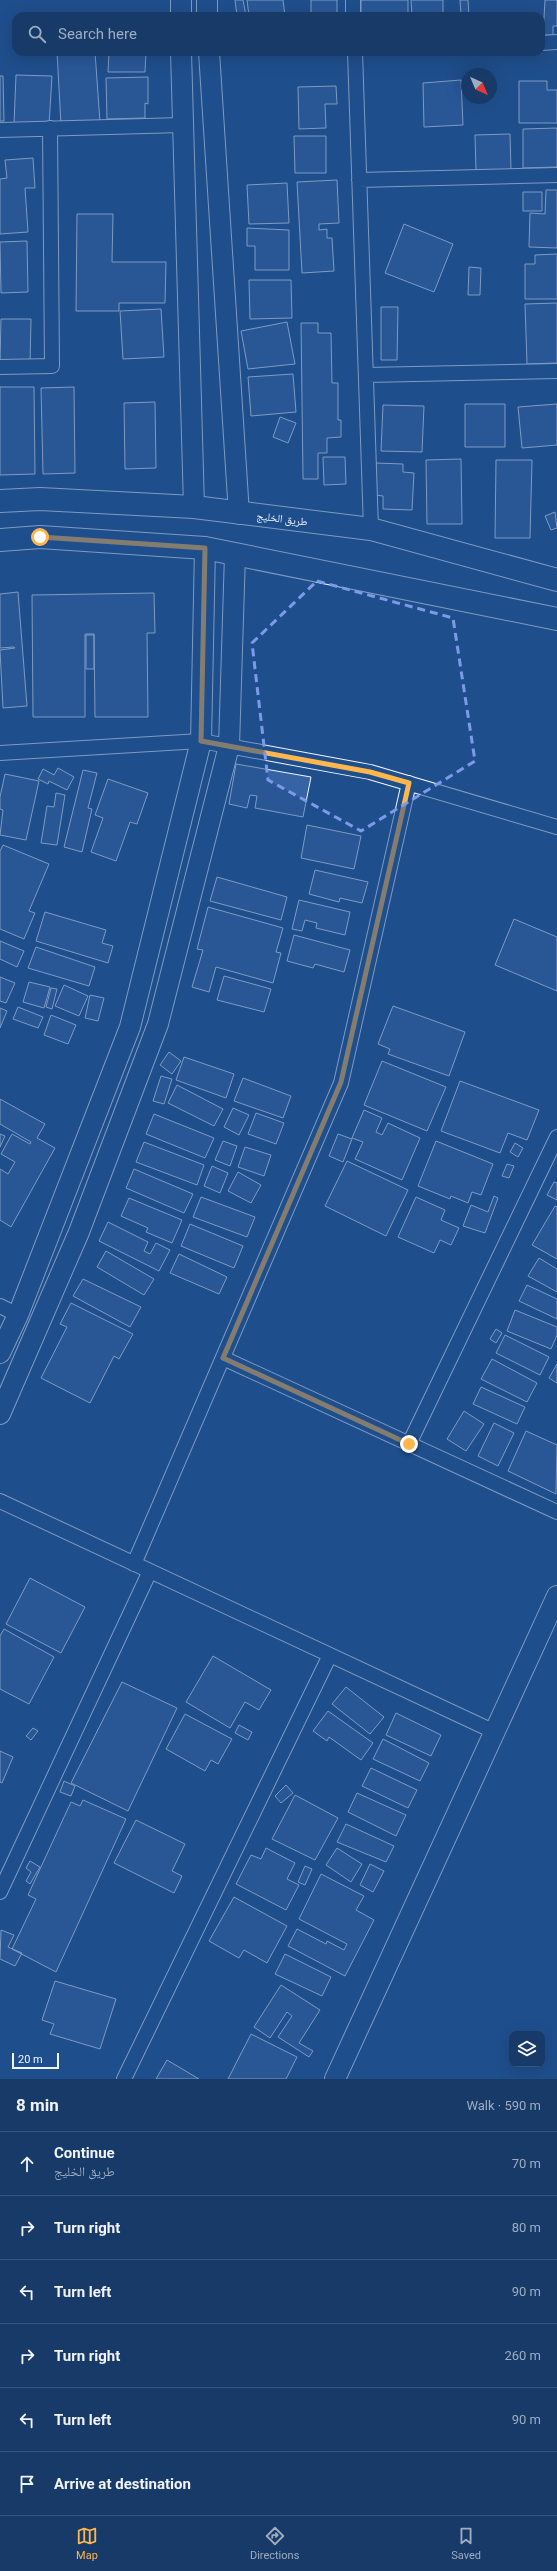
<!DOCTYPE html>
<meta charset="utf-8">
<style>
body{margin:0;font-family:Roboto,"Noto Naskh Arabic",sans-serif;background:#244571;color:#f1f3f6}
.controls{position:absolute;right:12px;bottom:12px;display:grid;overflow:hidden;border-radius:8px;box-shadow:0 4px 16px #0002}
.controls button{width:36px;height:36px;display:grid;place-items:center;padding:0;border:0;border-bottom:1px solid #36547d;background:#173a69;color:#f1f3f6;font:20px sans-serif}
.compass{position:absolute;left:461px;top:68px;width:36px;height:36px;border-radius:50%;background:#173a69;box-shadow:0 4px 16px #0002;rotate:136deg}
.scale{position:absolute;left:12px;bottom:10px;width:47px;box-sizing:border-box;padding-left:4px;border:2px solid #f2f6ff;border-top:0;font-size:11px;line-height:14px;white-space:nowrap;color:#f2f6ff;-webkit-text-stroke:3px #1f4e8c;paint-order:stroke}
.stop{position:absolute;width:12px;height:12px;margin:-9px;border:3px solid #ffb74d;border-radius:50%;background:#fff}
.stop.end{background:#ffb74d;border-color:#fff;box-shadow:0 1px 4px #0008}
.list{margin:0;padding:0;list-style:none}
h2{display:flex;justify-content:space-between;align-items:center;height:52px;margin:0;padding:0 16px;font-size:17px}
h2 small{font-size:13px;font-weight:400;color:#9eadc0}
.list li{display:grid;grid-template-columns:26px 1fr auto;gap:12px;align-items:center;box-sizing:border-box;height:64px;padding:0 16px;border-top:1px solid #36547d}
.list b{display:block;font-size:15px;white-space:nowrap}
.list p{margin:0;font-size:13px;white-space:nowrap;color:#9eadc0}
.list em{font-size:13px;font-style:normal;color:#9eadc0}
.icon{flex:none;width:22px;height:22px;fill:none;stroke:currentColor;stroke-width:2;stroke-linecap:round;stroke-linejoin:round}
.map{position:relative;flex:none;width:557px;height:2079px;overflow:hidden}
.search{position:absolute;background:#173a69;box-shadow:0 4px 16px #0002;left:12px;right:12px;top:12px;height:44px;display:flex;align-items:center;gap:10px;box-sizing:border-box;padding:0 14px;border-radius:12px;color:#9eadc0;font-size:15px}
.sheet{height:436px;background:#173a69}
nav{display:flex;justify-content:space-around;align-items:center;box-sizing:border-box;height:56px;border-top:1px solid #36547d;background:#173a69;font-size:11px;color:#9eadc0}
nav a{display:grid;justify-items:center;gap:2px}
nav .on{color:#ffb74d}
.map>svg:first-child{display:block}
</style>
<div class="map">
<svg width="557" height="2079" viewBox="0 0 557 2079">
<rect width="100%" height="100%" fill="#1f4e8c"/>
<path fill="#3563a3" stroke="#f2f6ff" d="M235 0H243L246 16H237Z
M247 0H283L285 16H249Z
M311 0H337V16H311Z
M361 0H408V16H361Z
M411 0H443V16H412Z
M460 0H468L469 16H451L461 14Z
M545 0H557V26H553V35H543Z
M57 52H95L100 122 61 125Z
M109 52H146L145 72H108Z
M16 75 52 76 49 125 14 124Z
M0 76H3L4 121H0Z
M148 77V104L145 103V118L107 119 106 78Z
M461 80 463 125 424 127 423 83Z
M519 81H547V90H557V123H519Z
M336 86 337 104H325L326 128 299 129 298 87Z
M557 128V167L523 168V129Z
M510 134 511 170 476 171 475 135Z
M294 136H326V173H295Z
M33 158 35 188H25L28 232 0 234V179L7 178 5 160Z
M337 180 339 223 319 224V230L327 229V238H332L334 271 302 273 297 182Z
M287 183 289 223 249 224 247 185Z
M546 190H557V248L529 247 530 213 545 214Z
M523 192H542V211H523Z
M77 214H113L112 262H166L165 303H119V311H76Z
M404 224 453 244 434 292 385 273Z
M247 228 289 230V270H255V246H247Z
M27 241 28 292 1 293 0 242Z
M557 254V299H525V264H535V255Z
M469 267 481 268 480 295H468Z
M249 280H291L292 318 250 319Z
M557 303V363L527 364 525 304Z
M381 307H398L397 360H381Z
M161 309 164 357 123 359 120 311Z
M1 319H31L30 364 0 363Z
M287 322 295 364 248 369 241 331Z
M301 323H318V333H331L332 383H338V420H341V437L327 438V453H318V479H303Z
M293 374 296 412 251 416 248 377Z
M0 387H34L35 474 0 475Z
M74 387 75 473 43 474 41 388Z
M155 402 156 468 125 469 124 403Z
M465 404H505V447H465Z
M557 404V445L522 448 518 407Z
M383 405 424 406 422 452 381 451Z
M280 417 296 423 288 443 273 437Z
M323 457H345L346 484 324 485Z
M461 459 462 524H427L426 460Z
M496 460H532L530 538H495Z
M376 463 403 464V472L414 473 412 510 383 509V496L375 495Z
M555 512 557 528 551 530 545 516Z
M18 592 27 706 3 708 0 650 15 648 14 647 0 648V594Z
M154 593 155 633H147L148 717H95L94 634H85V717H33L32 595Z
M86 635H94V669H86Z
M236 764 311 777 303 817 255 808 257 796 250 795 247 808 229 804Z
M58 768 74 777 67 790 49 781 48 784 38 779 43 769 54 775Z
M83 770 97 773 88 808 92 809 82 852 64 847Z
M5 774 39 781 26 840 0 835 3 810 0 809V797Z
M108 779 148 793 137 824 130 822 116 861 91 852 103 818 95 815Z
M56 793 65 795 57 845 41 843 47 806 54 807Z
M307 825 361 836 354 869 301 858Z
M3 845 49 864 29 911 35 913 24 939 0 929V851Z
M315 870 368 882 362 903 340 898 339 902 309 894Z
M217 877 287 897 281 920 210 901Z
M299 900 350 912 345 935 316 928 317 923 305 920 302 931 292 929Z
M208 907 283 928 276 952 281 953 273 983 216 967 209 992 192 987 203 950 197 949Z
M45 912 106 930 102 943 113 946 108 963 36 941Z
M514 919 557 937V991L495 965Z
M294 935 350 950 344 972 315 964 313 968 287 961Z
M0 941 24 951 17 967 0 959Z
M36 947 95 967 89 986 28 968Z
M224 976 271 989 264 1012 217 1000Z
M0 977 15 983 6 1003 0 1001Z
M29 982 50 987 44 1008 23 1002Z
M64 985 88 996 79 1016 55 1006Z
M51 988 57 989 52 1009 46 1007Z
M90 995 104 998 98 1021 85 1018Z
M393 1006 465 1032 449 1076 388 1054 390 1049 378 1044Z
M18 1007 43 1017 38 1028 13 1019Z
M0 1008 7 1011 0 1028Z
M51 1015 76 1025 68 1044 44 1035Z
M169 1052 181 1061 172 1074 160 1065Z
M184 1057 234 1074 226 1098 176 1080Z
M382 1061 446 1087 427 1131 364 1105Z
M161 1076 172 1079 164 1104 153 1101Z
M243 1078 291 1096 283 1118 234 1101Z
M460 1081 539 1110 527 1140 508 1133 500 1153 441 1131Z
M177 1085 223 1109 214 1126 168 1103Z
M0 1099 45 1124 37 1138 55 1148 11 1227 0 1220V1169L8 1174 15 1162 1 1154 12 1134 30 1144 31 1142 0 1124Z
M233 1108 249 1115 239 1135 224 1127Z
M364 1110 382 1118 376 1132 382 1135 388 1123 420 1138 402 1180 355 1159 363 1142 352 1138Z
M256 1113 284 1123 276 1144 248 1134Z
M154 1114 214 1138 205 1158 146 1134Z
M0 1134 5 1136 0 1147Z
M338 1134 352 1139 343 1162 329 1156Z
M223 1141 237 1146 230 1166 215 1160Z
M436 1141 493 1164 481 1195 472 1192 468 1203 451 1196 450 1199 418 1186Z
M144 1142 204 1165 197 1185 136 1162Z
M515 1143 523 1148 518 1157 510 1152Z
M245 1147 271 1155 264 1176 238 1167Z
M347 1161 408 1190 386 1236 325 1206Z
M507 1164 514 1166 509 1178 502 1176Z
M212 1166 228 1173 220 1193 204 1186Z
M134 1169 193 1194 184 1213 126 1188Z
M238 1172 261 1185 251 1203 228 1191Z
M554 1182 557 1183V1200L547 1195Z
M494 1196 498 1198 485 1233 463 1226 471 1205 488 1212Z
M201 1197 255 1217 247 1237 193 1217Z
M416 1197 445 1210 441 1220 459 1228 451 1245 440 1240 434 1253 398 1237Z
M129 1198 182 1220 172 1243 146 1232 148 1228 121 1216Z
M555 1206 557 1207V1259L532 1245Z
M108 1222 148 1242 144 1251 150 1254 156 1243 170 1250 159 1271 99 1241Z
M190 1224 243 1246 234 1268 181 1246Z
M106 1251 154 1279 144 1295 97 1267Z
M179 1254 227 1277 219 1294 170 1273Z
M539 1258 557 1269V1292L528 1276Z
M83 1279 141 1307 130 1327 73 1296Z
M527 1285 557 1299V1319L519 1301Z
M71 1303 133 1334 119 1359 114 1356 90 1403 41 1378 67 1327 60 1324Z
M515 1310 557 1327V1335L551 1349 507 1331Z
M496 1329 502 1333 496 1343 490 1339Z
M505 1335 549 1357 540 1375 496 1353Z
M492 1359 537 1383 527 1402 481 1379Z
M557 1364V1383L549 1378Z
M481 1387 525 1407 517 1424 473 1404Z
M464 1411 484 1424 466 1451 447 1439Z
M494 1423 514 1433 498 1466 478 1456Z
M526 1431 557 1445 556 1494 508 1471Z
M30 1578 85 1607 61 1653 6 1624Z
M4 1629 54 1657 29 1704 0 1689V1636Z
M213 1656 271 1690 259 1710 245 1702 230 1728 186 1702Z
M122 1682 177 1708 128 1811 71 1783Z
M346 1687 384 1717 370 1734 332 1704Z
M328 1711 373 1743 361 1760 329 1737 327 1741 313 1731Z
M396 1713 441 1735 431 1756 386 1735Z
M185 1714 232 1739 218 1764 211 1760 205 1771 166 1749Z
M239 1725 252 1732 248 1740 235 1733Z
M33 1728 38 1731 31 1740 26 1736Z
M383 1739 429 1763 420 1781 373 1759Z
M0 1751 13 1757 2 1783 0 1782Z
M371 1768 417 1790 408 1808 362 1786Z
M64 1781 75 1786 71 1796 60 1792Z
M286 1785 293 1793 281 1803 275 1796Z
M357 1793 406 1815 396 1836 348 1812Z
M295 1795 338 1818 315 1860 272 1839Z
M83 1800 126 1819 56 1972 12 1949 36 1899 28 1895 71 1802 80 1806Z
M136 1820 185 1844 172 1871 182 1876 174 1893 114 1863Z
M346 1824 394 1846 386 1862 337 1842Z
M266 1848 295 1863 287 1879 299 1885 286 1910 236 1884 251 1855 261 1859Z
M337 1848 362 1864 351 1882 326 1865Z
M30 1861 40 1867 30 1884 26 1881 31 1872 26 1868Z
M370 1864 384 1871 373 1892 360 1885Z
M305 1866 312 1869 305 1885 298 1882Z
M321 1874 364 1896 356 1910 374 1920 345 1976 288 1946 297 1929 326 1944 327 1941 344 1950 347 1944 299 1919Z
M234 1897 287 1926 267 1963 244 1950 239 1958 209 1941Z
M1 1930 14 1935 8 1947 22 1953 15 1966 0 1959Z
M285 1954 331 1977 322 1996 275 1974Z
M55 1981 116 1999 100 2049 50 2034 54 2024 42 2020Z
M281 1985 320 2010 299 2043 313 2051 309 2057 278 2037 292 2016 287 2012 270 2038 254 2027Z
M251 2034 297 2057 286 2079H228Z
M167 2060 199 2079H156Z"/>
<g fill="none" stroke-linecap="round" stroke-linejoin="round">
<defs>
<path id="street" d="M353 0V16
M541 43 557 42
M355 52 371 529
M0 130 182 125
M359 180 557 175
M0 367 52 366 50 128
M366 375 557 371
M0 753 201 741 370 772 557 827
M0 1306 18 1315
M223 1358 557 1512
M409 1444 557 1137
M0 1501 495 1732
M134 1564 341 1083 409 783
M0 1892 150 1571
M124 2079 330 1655"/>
<path id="secondary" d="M181 0V16
M207 0V16
M181 52 194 507
M209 52 239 514
M0 1353 18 1315 130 1027 201 741 205 548
M0 1414 79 1232 158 1024 229 746 235 554
M335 2079 557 1596"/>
<path id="primary" d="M0 501 40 499 194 507 371 529 557 580
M0 540 40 537 205 548 557 619"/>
</defs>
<use href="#street" stroke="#f2f6ff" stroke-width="16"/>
<use href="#secondary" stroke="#f2f6ff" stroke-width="22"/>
<use href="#primary" stroke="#f2f6ff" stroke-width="24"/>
<use href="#street" stroke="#1f4e8c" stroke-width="14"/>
<use href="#secondary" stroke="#1f4e8c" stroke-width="20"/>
<use href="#primary" stroke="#1f4e8c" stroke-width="22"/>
</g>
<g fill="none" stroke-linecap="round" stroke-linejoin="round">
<path stroke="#ffb74d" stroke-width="5" d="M40 537 205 548 201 741 370 772 409 783 341 1082 223 1358 409 1444"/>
</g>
<path d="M0 0H557V2079H0ZM317 581 453 618 475 761 361 831 268 780 252 643Z" fill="#1f4e8c" fill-opacity=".55" fill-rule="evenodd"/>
<path fill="none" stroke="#7d9aea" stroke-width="3" stroke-dasharray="8 5" stroke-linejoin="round" d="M317 581 453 618 475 761 361 831 268 780 252 643Z"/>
<g text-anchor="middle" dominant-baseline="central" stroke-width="3" stroke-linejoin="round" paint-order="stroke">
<g font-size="11" fill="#f2f6ff" stroke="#1f4e8c">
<text transform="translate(282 519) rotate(7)">طريق الخليج</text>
</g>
</g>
</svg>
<div class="controls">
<button><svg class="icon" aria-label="layers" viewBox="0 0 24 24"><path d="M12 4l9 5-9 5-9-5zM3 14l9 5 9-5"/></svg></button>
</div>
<svg class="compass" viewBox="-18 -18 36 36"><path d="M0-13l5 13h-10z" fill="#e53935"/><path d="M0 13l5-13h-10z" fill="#9eadc0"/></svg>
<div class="scale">20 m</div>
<div class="stop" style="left:40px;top:537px"></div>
<div class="stop end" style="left:409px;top:1444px"></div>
<div class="search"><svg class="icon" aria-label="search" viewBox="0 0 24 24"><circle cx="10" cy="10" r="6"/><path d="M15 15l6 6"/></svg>Search here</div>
</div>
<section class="sheet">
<h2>8 min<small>Walk · 590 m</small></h2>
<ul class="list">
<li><svg class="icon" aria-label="ahead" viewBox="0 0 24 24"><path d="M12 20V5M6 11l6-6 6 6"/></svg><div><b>Continue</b><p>طريق الخليج</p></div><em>70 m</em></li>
<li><svg class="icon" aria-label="right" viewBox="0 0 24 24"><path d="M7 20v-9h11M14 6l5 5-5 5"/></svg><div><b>Turn right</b></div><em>80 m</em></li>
<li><svg class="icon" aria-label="left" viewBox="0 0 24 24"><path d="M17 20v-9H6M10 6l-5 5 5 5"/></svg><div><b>Turn left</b></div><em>90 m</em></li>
<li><svg class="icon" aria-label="right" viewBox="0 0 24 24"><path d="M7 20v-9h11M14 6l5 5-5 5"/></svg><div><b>Turn right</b></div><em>260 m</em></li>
<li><svg class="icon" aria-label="left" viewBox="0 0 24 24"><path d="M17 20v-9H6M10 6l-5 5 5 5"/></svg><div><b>Turn left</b></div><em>90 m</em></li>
<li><svg class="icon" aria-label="arrive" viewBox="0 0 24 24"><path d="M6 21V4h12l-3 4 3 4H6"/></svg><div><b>Arrive at destination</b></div></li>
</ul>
</section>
<nav>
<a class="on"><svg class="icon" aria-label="map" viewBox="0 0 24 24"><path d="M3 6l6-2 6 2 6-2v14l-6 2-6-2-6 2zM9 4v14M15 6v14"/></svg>Map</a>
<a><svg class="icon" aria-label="directions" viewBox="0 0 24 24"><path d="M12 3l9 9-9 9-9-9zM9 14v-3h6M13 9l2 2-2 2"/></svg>Directions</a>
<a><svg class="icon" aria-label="saved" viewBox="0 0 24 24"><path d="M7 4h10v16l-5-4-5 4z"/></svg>Saved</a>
</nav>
